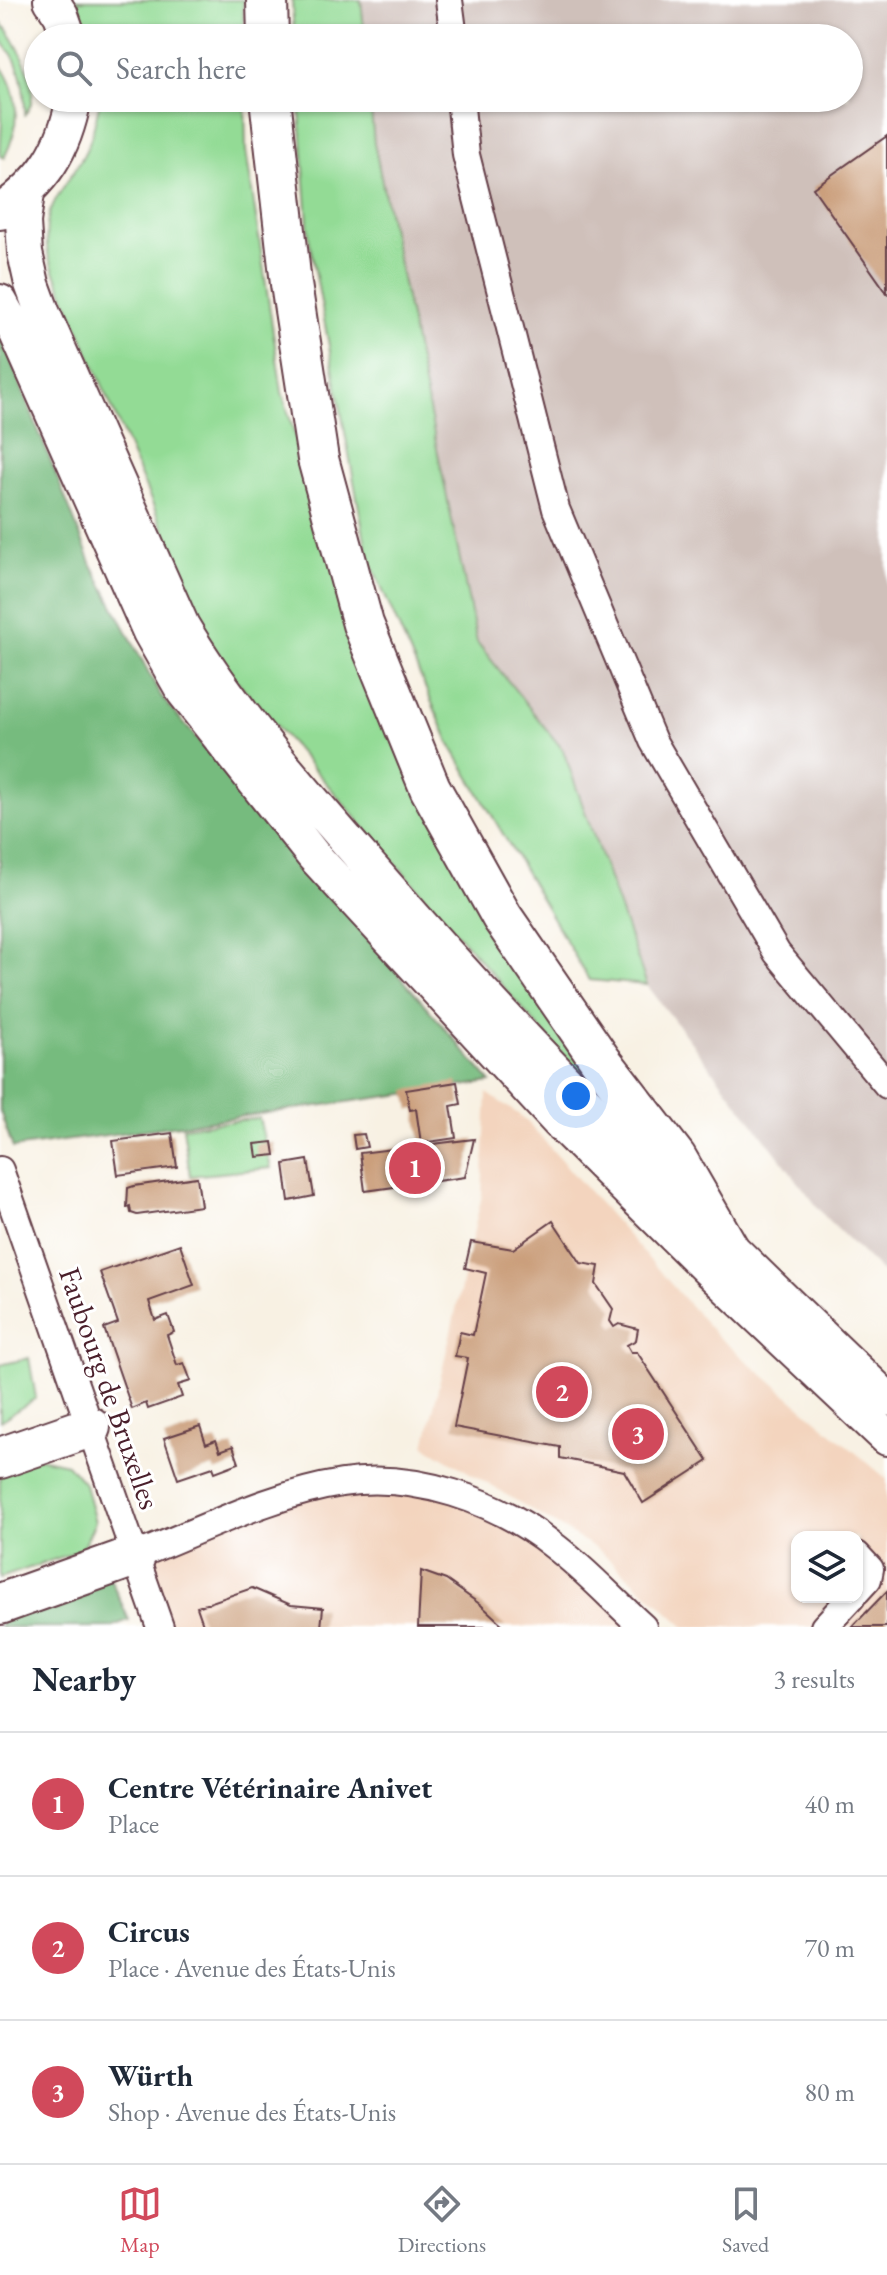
<!DOCTYPE html>
<meta charset="utf-8">
<style>
body{margin:0;font-family:"EB Garamond",serif;background:#f2f2f3;color:#1f2937}
.controls{position:absolute;right:24px;bottom:24px;display:grid;overflow:hidden;border-radius:16px;box-shadow:0 2px 6px #0004}
.controls button{width:72px;height:72px;display:grid;place-items:center;padding:0;border:0;border-bottom:2px solid #e0e1e3;background:#fff;color:#1f2937;font:40px sans-serif}
.you{position:absolute;left:576px;top:1096px;width:28px;height:28px;margin:-20px;border:6px solid #fff;border-radius:50%;background:#1a73e8;box-shadow:0 0 0 12px #1a73e833}
.badge{display:grid;place-items:center;width:52px;height:52px;border-radius:50%;background:#d1495b;color:#fff;font-size:26px;font-weight:700}
.pin{position:absolute;translate:-50% -50%;border:4px solid #fff;box-shadow:0 2px 8px #0006}
.list{margin:0;padding:0;list-style:none}
h2{display:flex;justify-content:space-between;align-items:center;height:104px;margin:0;padding:0 32px;font-size:34px}
h2 small{font-size:26px;font-weight:400;color:#747a83}
.list li{display:grid;grid-template-columns:52px 1fr auto;gap:24px;align-items:center;box-sizing:border-box;height:144px;padding:0 32px;border-top:2px solid #e0e1e3}
.list b{display:block;font-size:30px;white-space:nowrap}
.list p{margin:0;font-size:26px;white-space:nowrap;color:#747a83}
.list em{font-size:26px;font-style:normal;color:#747a83}
.icon{flex:none;width:44px;height:44px;fill:none;stroke:currentColor;stroke-width:2;stroke-linecap:round;stroke-linejoin:round}
.map{position:relative;flex:none;width:887px;height:1627px;overflow:hidden}
.search{position:absolute;background:#fff;box-shadow:0 2px 6px #0004;left:24px;right:24px;top:24px;height:88px;display:flex;align-items:center;gap:20px;box-sizing:border-box;padding:0 28px;border-radius:44px;color:#747a83;font-size:30px}
.sheet{height:536px;background:#fff}
nav{display:flex;justify-content:space-around;align-items:center;box-sizing:border-box;height:112px;border-top:2px solid #e0e1e3;background:#fff;font-size:22px;color:#747a83}
nav a{display:grid;justify-items:center;gap:4px}
nav .on{color:#d1495b}
.map>svg:first-child{display:block}
</style>
<div class="map">
<svg width="887" height="1627" viewBox="0 0 887 1627">
<rect width="100%" height="100%" fill="#fff"/>
<filter id="ink" filterUnits="userSpaceOnUse"><feTurbulence type="fractalNoise" baseFrequency=".0125" numOctaves="2"/><feDisplacementMap in="SourceGraphic" scale="16" xChannelSelector="R" yChannelSelector="G"/><feConvolveMatrix kernelMatrix="1 2 1 2 8 2 1 2 1" color-interpolation-filters="sRGB"/></filter>
<filter id="wash" filterUnits="userSpaceOnUse"><feTurbulence type="fractalNoise" baseFrequency=".006" numOctaves="4" result="noise"/><feDisplacementMap in="SourceGraphic" scale="32" xChannelSelector="R" yChannelSelector="G"/><feGaussianBlur stdDeviation="1.8" result="paint"/><feColorMatrix in="noise" values="0 0 0 0 0 0 0 0 0 0 0 0 0 0 0 0 0 1.4 0 .05"/><feComposite in="paint" operator="in"/></filter>
<g filter="url(#wash)">
<rect width="100%" height="100%" fill="#f8f1e3"/>
<path fill="#f3d4be" fill-rule="evenodd" d="M487 1093 524 1118 716 1335 887 1479V1627H685L600 1551 425 1446 482 1195ZM797 1537H857V1597H797Z
M436 1489 610 1578 659 1627H154L135 1556 282 1498Z"/>
<path fill="#cfc0ba" d="M360 0H887V1277L826 1218 647 985 563 750 477 642 374 143 370 98H849V38H364Z"/>
<path fill="#93db95" stroke="#6e7d60" stroke-width="2" d="M74 0H243L244 38H90Z
M292 0H361L365 38H294Z
M0 22C17 38 45 94 25 114 25 97 23 78 16 62 7 41 0 51 0 22Z
M0 65C21 93 20 128 4 158L0 156 2 120Z
M101 98H245L246 151 282 392 360 655 601 1078 594 1088 567 1060 218 659 49 259C37 202 67 192 87 148 94 133 96 114 101 98Z
M299 98H370L374 143 477 642 563 750 647 985 589 980 450 744 368 557 309 238Z
M259 1118 271 1168 190 1176 183 1127Z
M29 1358 36 1398 0 1421V1365Z
M39 1458 67 1464 85 1485 95 1522 82 1550 0 1578V1470Z"/>
<path fill="#76bb7e" stroke="#606d54" stroke-width="2" d="M0 334 92 565 162 698 491 1082 13 1148 0 1111Z
M105 1567 129 1620 110 1627H0V1604Z"/>
<g id="blocks">
<path fill="#cb9f7b" d="M887 136V293L813 188Z
M457 1082 461 1104 451 1106 456 1138 421 1143 416 1109 410 1110 406 1090Z
M172 1133 177 1167 118 1175 113 1141Z
M364 1134 367 1147 355 1149 353 1135Z
M474 1139 465 1177 365 1191 360 1153Z
M273 1142 275 1155 257 1157 255 1144Z
M308 1160 314 1196 289 1201 284 1164Z
M197 1177 201 1206 137 1215 131 1213 130 1206 127 1207 128 1188 134 1186Z
M553 1221 581 1263 599 1266 596 1284 613 1309 610 1321 614 1327 619 1324 638 1329 636 1340 627 1345 631 1352H637L708 1461 643 1503 624 1471 560 1458V1447L454 1427 468 1358 455 1356 460 1332 473 1335 486 1273 465 1268 471 1242 513 1249Z
M180 1244 194 1285 149 1301 155 1320 168 1315 174 1332 167 1335 177 1365 184 1363 191 1381 178 1385 182 1397 148 1409 146 1403 132 1409 104 1328 118 1323 100 1272Z
M200 1426 206 1444 216 1440 220 1451 233 1446 239 1463 215 1472 213 1467 178 1479 164 1438Z
M421 1571 446 1580 481 1605 505 1627H418Z
M252 1588 291 1605 323 1608 321 1627H204L197 1607Z
M887 1591V1627H852Z"/>
</g>
</g>
<g filter="url(#ink)">
<use href="#blocks" fill-opacity="0" stroke="#643e47" stroke-width="2"/>
<g fill="none" stroke-linecap="round" stroke-linejoin="round">
<defs>
<path id="minor" d="M449 0 454 38
M460 98 466 155 556 509 653 741 777 953 887 1085
M0 1170 160 1627
M857 1555 870 1569 868 1579 857 1591
M135 1556C202 1530 271 1494 342 1483 415 1472 496 1500 553 1545 585 1569 613 1600 643 1627
M824 1627 852 1597"/>
<path id="major" d="M51 0 61 15 69 38
M27 193 23 222 25 253 32 284 43 314 182 626C236 717 314 803 384 883 542 1065 713 1233 887 1399
M0 212C44 181 64 151 74 98
M0 302 15 329 150 632 184 692 313 855 558 1121 711 1272 887 1438"/>
<path id="highway" d="M267 0 268 38
M270 98 291 284 318 459 363 624 430 788 502 917 601 1061 676 1158 728 1248
M0 1458 90 1427
M0 1604 135 1556"/>
</defs>
<use href="#minor" stroke="#643e47" stroke-width="30"/>
<use href="#major" stroke="#643e47" stroke-width="38"/>
<use href="#highway" stroke="#643e47" stroke-width="44"/>
<use href="#minor" stroke="#fff" stroke-width="26"/>
<use href="#major" stroke="#fff" stroke-width="34"/>
<use href="#highway" stroke="#fff" stroke-width="40"/>
</g>
</g>
<g text-anchor="middle" dominant-baseline="central" stroke-width="6" stroke-linejoin="round" paint-order="stroke">
<g font-size="30" fill="#4a1f2b" stroke="#fff">
<text transform="translate(110 1388) rotate(71)">Faubourg de Bruxelles</text>
</g>
</g>
</svg>
<div class="controls">
<button><svg class="icon" aria-label="layers" viewBox="0 0 24 24"><path d="M12 4l9 5-9 5-9-5zM3 14l9 5 9-5"/></svg></button>
</div>
<div class="you"></div>
<div class="pin badge" style="left:415px;top:1168px">1</div>
<div class="pin badge" style="left:562px;top:1392px">2</div>
<div class="pin badge" style="left:638px;top:1434px">3</div>
<div class="search"><svg class="icon" aria-label="search" viewBox="0 0 24 24"><circle cx="10" cy="10" r="6"/><path d="M15 15l6 6"/></svg>Search here</div>
</div>
<section class="sheet">
<h2>Nearby<small>3 results</small></h2>
<ul class="list">
<li><span class="badge">1</span><div><b>Centre Vétérinaire Anivet</b><p>Place</p></div><em>40 m</em></li>
<li><span class="badge">2</span><div><b>Circus</b><p>Place · Avenue des États-Unis</p></div><em>70 m</em></li>
<li><span class="badge">3</span><div><b>Würth</b><p>Shop · Avenue des États-Unis</p></div><em>80 m</em></li>
</ul>
</section>
<nav>
<a class="on"><svg class="icon" aria-label="map" viewBox="0 0 24 24"><path d="M3 6l6-2 6 2 6-2v14l-6 2-6-2-6 2zM9 4v14M15 6v14"/></svg>Map</a>
<a><svg class="icon" aria-label="directions" viewBox="0 0 24 24"><path d="M12 3l9 9-9 9-9-9zM9 14v-3h6M13 9l2 2-2 2"/></svg>Directions</a>
<a><svg class="icon" aria-label="saved" viewBox="0 0 24 24"><path d="M7 4h10v16l-5-4-5 4z"/></svg>Saved</a>
</nav>
